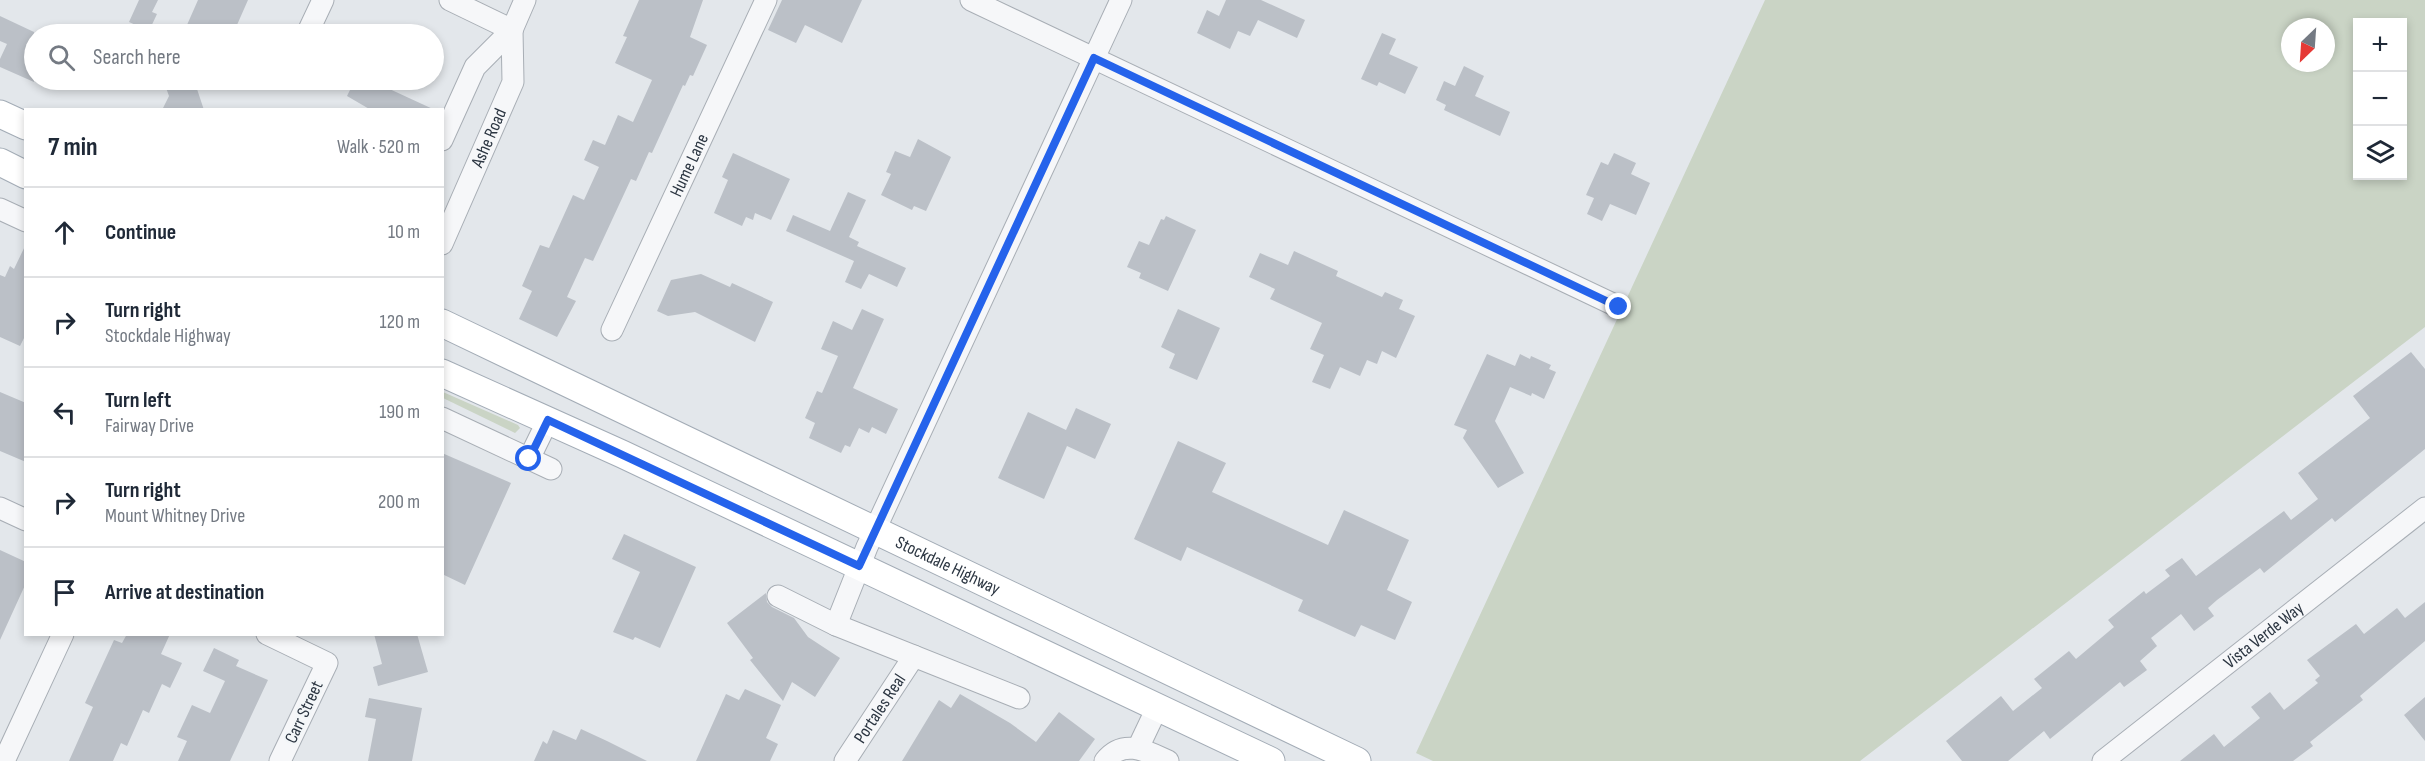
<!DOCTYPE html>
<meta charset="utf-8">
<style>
body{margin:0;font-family:"Sofia Sans Condensed",sans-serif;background:#f6f6f7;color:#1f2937}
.controls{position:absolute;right:18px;top:18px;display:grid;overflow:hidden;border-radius:0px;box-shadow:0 3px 9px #0003}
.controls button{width:54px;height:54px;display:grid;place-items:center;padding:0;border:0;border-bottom:2px solid #e0e1e3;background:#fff;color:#1f2937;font:30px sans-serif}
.compass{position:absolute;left:2281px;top:18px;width:54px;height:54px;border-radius:50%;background:#fff;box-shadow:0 3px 9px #0003;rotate:205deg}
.stop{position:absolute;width:18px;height:18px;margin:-14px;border:4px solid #2563eb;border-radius:50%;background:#fff}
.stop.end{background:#2563eb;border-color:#fff;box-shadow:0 2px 6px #0008}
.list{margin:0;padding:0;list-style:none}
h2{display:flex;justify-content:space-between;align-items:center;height:78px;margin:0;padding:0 24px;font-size:26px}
h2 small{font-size:20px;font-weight:400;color:#747a83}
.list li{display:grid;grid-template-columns:39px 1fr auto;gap:18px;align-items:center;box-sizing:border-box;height:90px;padding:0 24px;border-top:2px solid #e0e1e3}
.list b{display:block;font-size:22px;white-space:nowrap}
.list p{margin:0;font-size:20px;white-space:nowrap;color:#747a83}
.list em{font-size:20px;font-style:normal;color:#747a83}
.icon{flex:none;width:33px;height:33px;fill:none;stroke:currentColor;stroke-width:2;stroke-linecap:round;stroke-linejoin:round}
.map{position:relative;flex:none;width:2425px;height:761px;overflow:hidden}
.search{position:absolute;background:#fff;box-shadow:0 3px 9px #0003;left:24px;top:24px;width:420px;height:66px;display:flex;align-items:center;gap:15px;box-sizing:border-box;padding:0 21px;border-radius:33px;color:#747a83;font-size:22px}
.panel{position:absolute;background:#fff;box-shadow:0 3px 9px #0003;left:24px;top:108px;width:420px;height:528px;border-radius:0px}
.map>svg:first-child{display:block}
</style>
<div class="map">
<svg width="2425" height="761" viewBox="0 0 2425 761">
<rect width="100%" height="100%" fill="#e3e7eb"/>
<path fill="#cad4c5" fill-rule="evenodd" d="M1765 0H2425V327L1860 761H1433L1416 753ZM2358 22H2402V176H2358ZM2290 27H2326V63H2290Z
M443 392 518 425 520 428 515 433 443 398Z"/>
<path fill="#bbc0c7" d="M139 0H158L152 12 157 14 149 31 129 22Z
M198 0H248L233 34H183Z
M639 0H703L690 37 707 45 693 76 690 75 685 86 683 85 652 153 649 152 636 181 631 179 593 261 585 258 567 297 576 301 557 337 519 319 532 291 522 286 540 245 549 248 573 195 584 200 599 167 584 160 593 140 605 145 618 115 633 122 652 80 615 63 627 37 623 36Z
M782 0H862L842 43 805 25 796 43 768 30Z
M1226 0H1261L1305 20 1297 38 1258 20 1250 36 1238 31 1230 49 1197 33 1207 10 1219 16Z
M0 16 34 32V82L0 67V59L7 44 0 41Z
M1382 33 1396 39 1389 54 1418 67 1405 94 1379 82 1377 86 1361 79Z
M1464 66 1484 76 1475 96 1510 112 1500 136 1444 110 1446 105 1436 100 1444 81 1455 86Z
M178 80H194L204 110H162L169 96 165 85Z
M355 80H370L435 110H371L347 96Z
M918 139 951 157 926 211 914 206 912 210 881 195 891 174 886 172 895 151 910 157Z
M733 153 790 179 771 220 755 213 753 220 746 217 742 226 714 213 728 180 722 177Z
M1614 153 1636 163 1631 174 1650 183 1636 215 1610 204 1602 221 1587 214 1594 198 1586 195 1601 162 1608 165Z
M848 192 866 200 849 237 859 242 857 246 906 268 897 287 869 274 861 289 845 282 854 261 786 231 793 215 830 231Z
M1166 216 1196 230 1168 291 1139 278 1141 273 1127 267 1139 241 1149 245 1161 219 1164 220Z
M26 244V334L20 346 0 337V275L5 277 10 266 14 269Z
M1294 251 1338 271 1336 276 1382 297 1385 292 1403 300 1399 309 1415 316 1396 358 1382 351 1377 364 1367 360 1360 376 1340 367 1330 389 1312 382 1324 355 1310 349 1322 323 1270 299 1275 289 1249 277 1260 253 1288 265Z
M701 274 730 287 732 283 773 302 755 342 695 312 668 316 657 311 671 280Z
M862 309 884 319 853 388 898 409 886 434 872 427 869 433 859 428 850 447 845 445 841 453 809 438 815 423 805 418 817 391 822 393 838 356 821 349 833 321 852 330Z
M1178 309 1220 328 1197 380 1169 368 1175 354 1161 347Z
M2411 352 2425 369V449L2335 522 2332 518 2264 573 2260 568 2217 600 2208 608 2214 616 2194 631 2181 614 2151 638 2157 646 2140 661 2147 670 2124 687 2120 682 2050 739 2044 731 2008 761H1962L1946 741 2001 696 2013 711 2042 688 2034 679 2069 651 2076 659 2114 627 2108 620 2144 591 2146 594 2170 576 2165 570 2182 558 2196 576 2284 511 2291 520 2318 499 2298 473 2370 418 2353 396Z
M1487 354 1515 366 1520 354 1530 359 1531 356 1551 365 1549 369 1556 372 1544 399 1532 393 1531 396 1510 387 1495 421 1524 473 1498 488 1463 438 1467 430 1454 425Z
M0 392 26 403V462L0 451Z
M1076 408 1111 424 1095 459 1067 446 1044 499 998 478 1028 412 1066 430Z
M1178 441 1226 463 1212 492 1328 545 1344 510 1409 540 1387 590 1412 602 1395 640 1361 625 1355 637 1298 611 1303 600 1187 547 1181 561 1134 539Z
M442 453 511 483 465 585 442 574Z
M624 534 696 567 660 648 635 637 633 640 613 632 640 572 612 559Z
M0 550 26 562V583L0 640Z
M766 593 767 602 772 607 794 618 808 637 840 658 815 697 792 682 783 701 750 660 753 658 727 623Z
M2425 602V641L2360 696 2363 700 2310 742 2313 746 2293 761H2180L2214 734 2224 747 2260 718 2251 707 2270 692 2284 710 2318 683 2315 680 2320 676 2307 660 2356 624 2364 634 2397 608 2405 618Z
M127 634H170L161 654 182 663 170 688 162 684 149 713 143 710 127 746 121 743 113 761H69L93 707 85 703 114 640 122 643Z
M374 634H417L428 672 378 686 373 667 382 664Z
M214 648 239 660 236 666 268 680 230 761H178L187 741 177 737 192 705 210 713 225 681 203 671Z
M745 689 781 705 766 738 778 744 770 761H696L726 694 739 700Z
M960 694 1010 723 1036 742 1059 712 1095 739 1079 761H902L939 700 951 708Z
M2425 697V741L2404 715Z
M369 698 422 708 412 761H368L376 719 365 717Z
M581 729 607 741 647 761H534L543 741 547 744 553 730 576 740Z"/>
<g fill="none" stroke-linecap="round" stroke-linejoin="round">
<defs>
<g id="minor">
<path d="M450 0 512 30"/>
<path d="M971 0 1619 307"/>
<path d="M307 34 323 0"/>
<path d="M442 140 475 67 512 30 525 0"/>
<path d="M0 209 26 221"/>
<path id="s1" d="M442 244 513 82 512 30"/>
<path id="s2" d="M612 330 766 0"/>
<path d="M442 418 551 469"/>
<path d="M529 459 548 420"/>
<path d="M0 508 26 520"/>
<path d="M778 596 836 625 1019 698"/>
<path d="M836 625 867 547 1121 0"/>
<path d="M267 634 327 663 280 761"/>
<path d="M1138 748 1157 708"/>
<path d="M4 761 63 634"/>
<path id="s3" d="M845 761 914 656"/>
<path d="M1105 761C1123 738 1147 751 1168 761"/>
<path id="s4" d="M2103 761 2425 508"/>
</g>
<g id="major">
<path d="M0 114 26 126"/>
<path d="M0 162 26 175"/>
<path id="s5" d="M442 323 1357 761"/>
<path d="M442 373 622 454 1271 761"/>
</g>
</defs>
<use href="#minor" stroke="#a8aeb5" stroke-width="23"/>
<use href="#major" stroke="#a3acb6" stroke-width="29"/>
<use href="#minor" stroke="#f6f7f9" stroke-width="21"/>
<use href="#major" stroke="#fff" stroke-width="27"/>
</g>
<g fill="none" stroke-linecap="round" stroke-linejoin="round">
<path stroke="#2563eb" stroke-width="8" d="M529 459 548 420 859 566 1094 58 1619 307"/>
</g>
<g text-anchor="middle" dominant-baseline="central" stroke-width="4.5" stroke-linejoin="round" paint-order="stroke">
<g font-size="18" fill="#2c3642" stroke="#f3f6f8">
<text stroke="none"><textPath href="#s1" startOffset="116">Ashe Road</textPath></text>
<text stroke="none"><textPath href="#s2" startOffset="182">Hume Lane</textPath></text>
<text stroke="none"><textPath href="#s5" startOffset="561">Stockdale Highway</textPath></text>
<text stroke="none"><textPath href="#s4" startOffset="204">Vista Verde Way</textPath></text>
<text stroke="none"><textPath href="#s3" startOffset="63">Portales Real</textPath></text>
<text transform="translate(304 712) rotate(-65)">Carr Street</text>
</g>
</g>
</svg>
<div class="controls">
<button>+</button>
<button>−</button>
<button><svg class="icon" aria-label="layers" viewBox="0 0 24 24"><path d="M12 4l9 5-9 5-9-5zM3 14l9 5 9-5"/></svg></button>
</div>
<svg class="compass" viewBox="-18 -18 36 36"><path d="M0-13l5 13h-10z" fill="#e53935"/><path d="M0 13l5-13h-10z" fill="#747a83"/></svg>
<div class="stop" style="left:529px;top:459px"></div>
<div class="stop end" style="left:1619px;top:307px"></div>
<div class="search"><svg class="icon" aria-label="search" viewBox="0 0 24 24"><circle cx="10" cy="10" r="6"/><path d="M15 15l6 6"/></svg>Search here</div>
<section class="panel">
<h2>7 min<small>Walk · 520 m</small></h2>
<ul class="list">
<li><svg class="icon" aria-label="ahead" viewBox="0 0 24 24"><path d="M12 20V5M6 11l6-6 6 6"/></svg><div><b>Continue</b></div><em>10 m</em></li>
<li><svg class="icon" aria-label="right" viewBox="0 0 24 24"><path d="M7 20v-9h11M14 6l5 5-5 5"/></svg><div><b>Turn right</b><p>Stockdale Highway</p></div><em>120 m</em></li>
<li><svg class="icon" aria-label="left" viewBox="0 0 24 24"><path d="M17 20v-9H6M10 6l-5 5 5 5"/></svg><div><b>Turn left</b><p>Fairway Drive</p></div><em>190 m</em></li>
<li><svg class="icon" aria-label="right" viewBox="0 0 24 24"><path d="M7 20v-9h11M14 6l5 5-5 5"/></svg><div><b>Turn right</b><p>Mount Whitney Drive</p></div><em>200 m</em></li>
<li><svg class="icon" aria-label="arrive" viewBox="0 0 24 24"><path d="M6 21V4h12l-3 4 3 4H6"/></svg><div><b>Arrive at destination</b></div></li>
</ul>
</section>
</div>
